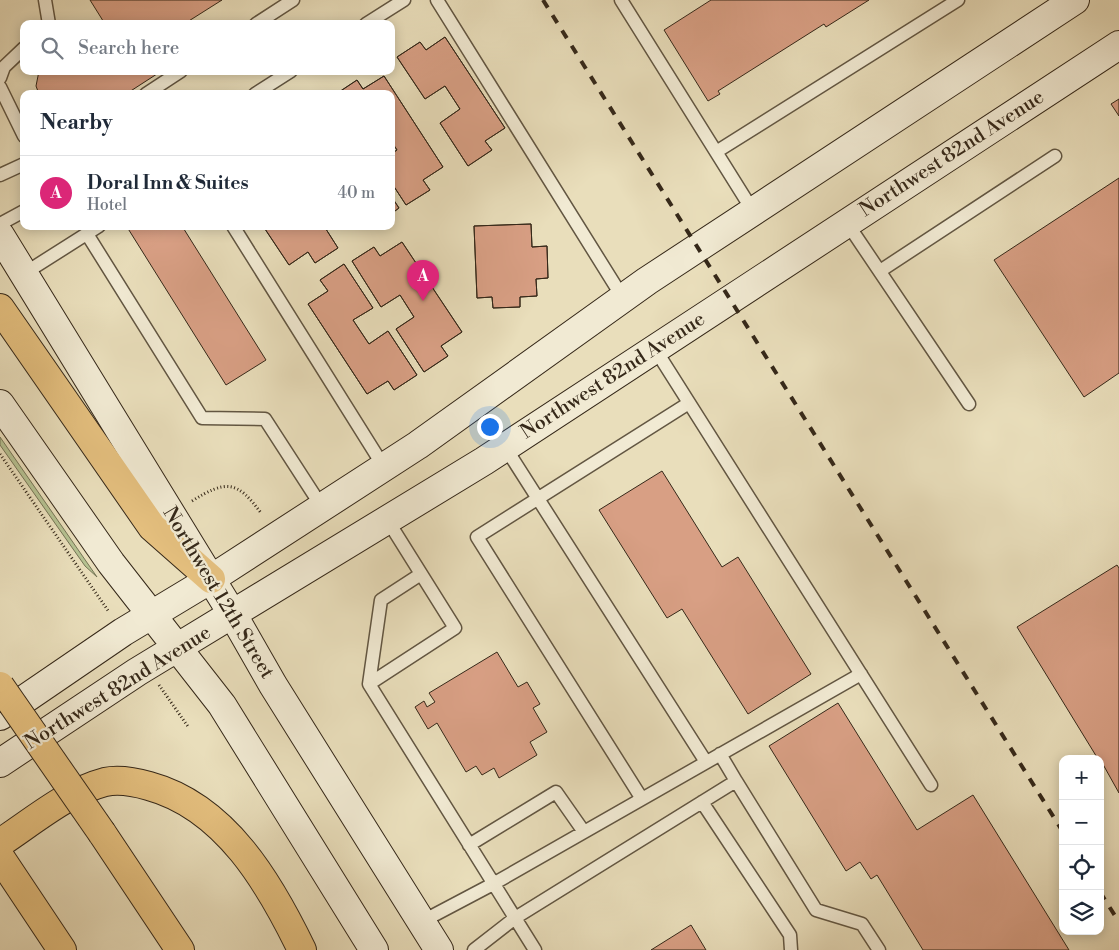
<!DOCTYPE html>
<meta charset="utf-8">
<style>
body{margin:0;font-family:"Libre Bodoni",serif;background:#f2f2f3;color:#1f2937}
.controls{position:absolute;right:15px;bottom:15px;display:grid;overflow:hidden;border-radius:10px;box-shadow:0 2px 12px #0003}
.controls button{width:45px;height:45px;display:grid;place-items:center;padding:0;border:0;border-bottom:1px solid #e0e1e3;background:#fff;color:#1f2937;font:25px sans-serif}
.you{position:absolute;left:489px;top:426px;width:18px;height:18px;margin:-12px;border:4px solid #fff;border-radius:50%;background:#1a73e8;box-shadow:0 0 0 8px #1a73e833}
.badge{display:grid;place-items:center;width:32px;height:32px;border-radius:50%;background:#db2777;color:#fff;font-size:16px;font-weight:700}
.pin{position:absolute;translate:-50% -41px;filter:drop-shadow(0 1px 2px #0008)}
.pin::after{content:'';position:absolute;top:26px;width:18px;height:15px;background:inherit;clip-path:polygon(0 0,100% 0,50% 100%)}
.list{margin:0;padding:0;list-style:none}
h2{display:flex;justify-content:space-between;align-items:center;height:65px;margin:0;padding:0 20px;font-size:21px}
h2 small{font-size:16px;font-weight:400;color:#747a83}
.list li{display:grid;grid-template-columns:32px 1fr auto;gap:15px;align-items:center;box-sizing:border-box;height:75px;padding:0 20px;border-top:1px solid #e0e1e3}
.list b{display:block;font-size:19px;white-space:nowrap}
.list p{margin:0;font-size:16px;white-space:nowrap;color:#747a83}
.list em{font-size:16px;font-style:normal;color:#747a83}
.icon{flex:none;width:28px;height:28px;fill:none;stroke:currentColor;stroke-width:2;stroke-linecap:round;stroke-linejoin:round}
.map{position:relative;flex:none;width:1119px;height:950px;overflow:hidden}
.search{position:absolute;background:#fff;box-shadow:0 2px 12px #0003;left:20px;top:20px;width:375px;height:55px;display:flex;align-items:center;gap:12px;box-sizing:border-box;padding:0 18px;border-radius:10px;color:#747a83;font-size:19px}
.panel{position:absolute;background:#fff;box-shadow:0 2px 12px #0003;left:20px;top:90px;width:375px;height:140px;border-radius:10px}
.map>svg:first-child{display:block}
</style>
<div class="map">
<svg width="1119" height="950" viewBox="0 0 1119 950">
<rect width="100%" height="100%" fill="#e9debb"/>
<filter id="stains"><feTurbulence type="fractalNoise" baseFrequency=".004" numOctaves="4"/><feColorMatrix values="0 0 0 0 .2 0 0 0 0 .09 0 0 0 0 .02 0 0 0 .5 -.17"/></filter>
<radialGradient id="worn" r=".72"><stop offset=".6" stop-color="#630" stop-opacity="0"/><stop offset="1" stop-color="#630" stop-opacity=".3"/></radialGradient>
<path fill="#b5c191" stroke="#757455" d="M0 437 97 577 85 566 0 445Z"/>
<path fill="#d89f84" stroke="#352819" d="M90 0H222L184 24H105Z
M711 0H869L826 27 824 24 718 91 720 94 708 101 664 30Z
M445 37 505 128 485 141 492 150 468 166 440 123 460 109 445 86 425 99 397 57 420 42 426 50Z
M445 37 505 128 485 141 492 150 468 166 440 123 460 109 445 86 425 99 397 57 420 42 426 50Z
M39 71H159L160 72 126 94H39L36 86Z
M384 76 443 167 423 180 430 190 406 205 391 182V154L397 150 391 141V94H336L357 80 363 89Z
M384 76 443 167 423 180 430 190 406 205 391 182V154L397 150 391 141V94H336L357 80 363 89Z
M1119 99V116L1111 104Z
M1119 178V373L1084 397 994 260Z
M391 196 399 208 391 214Z
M391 196 399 208 391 214Z
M531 224 532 247 547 246 548 278 536 279 537 296 520 297V307L493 308 492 297 477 298 474 226Z
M531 224 532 247 547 246 548 278 536 279 537 296 520 297V307L493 308 492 297 477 298 474 226Z
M182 226 266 360 226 385 127 227Z
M263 226H324L338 248 315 263 308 252 289 265Z
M263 226H324L338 248 315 263 308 252 289 265Z
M402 242 462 332 441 346 448 356 424 372 396 329 414 317 400 295 381 307 352 261 374 247 380 256Z
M402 242 462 332 441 346 448 356 424 372 396 329 414 317 400 295 381 307 352 261 374 247 380 256Z
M344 264 373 308 353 320 369 344 388 331 417 375 394 390 388 381 367 394 308 304 328 291 320 280Z
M344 264 373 308 353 320 369 344 388 331 417 375 394 390 388 381 367 394 308 304 328 291 320 280Z
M662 471 722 567 738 557 811 674 748 714 682 609 667 618 599 510Z
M1117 565 1119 568V793L1100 759H1098L1017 627Z
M497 652 518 687 527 682 540 704 533 708 547 732 530 742 537 755 499 778 494 768 482 775 476 766 466 772 437 723 428 729 415 707 424 701 427 707 435 702 429 693Z
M838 703 917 830 973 795 1069 950H923L877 875 871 879 860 862 846 871 769 746Z
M691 925 706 950H651Z"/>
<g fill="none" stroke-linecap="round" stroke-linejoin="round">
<defs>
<path id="lane" d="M45 0 49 24
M437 0 623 298
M621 0 753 211
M256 24 293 0
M366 24 404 0
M0 78 4 67 24 48
M0 87 24 136
M146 94 181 71
M255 94 291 71
M716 152 958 0
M0 175 24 164
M847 223 969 404
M0 224 24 211
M233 226 384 467
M87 234 202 418 265 419 322 507
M880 271 1055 156
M25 273 99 226
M655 349 931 785
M505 447 706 762
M388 521 455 628 369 684 535 950
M369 684 381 600 421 574
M736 781 816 910 862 924 879 950
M642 799 477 537 689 403
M702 802 790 935 791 950
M469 845 556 792 584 832
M421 922 493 884 861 674
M474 950 515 918 736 781 720 754"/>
<path id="secondary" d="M0 235 233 615 273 685 439 950
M0 404 111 563 222 705 374 950
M0 716 123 632 211 579 418 445 647 281 1075 0
M0 763 137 672 484 461 1119 45"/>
<path id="highway" d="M0 308 152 527 211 579
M102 833 180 950
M0 843C32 822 67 792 105 782 119 779 135 782 149 786 226 807 270 884 302 950
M0 857 62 950"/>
</defs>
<use href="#lane" stroke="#625642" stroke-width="15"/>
<use href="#secondary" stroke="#352819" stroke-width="30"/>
<use href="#highway" stroke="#352819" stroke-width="30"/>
<path stroke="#352819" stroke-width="3" stroke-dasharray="1 2.5" stroke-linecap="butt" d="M0 454 109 612
M192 501C226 480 237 480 261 513
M159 685 189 728"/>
<use href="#lane" stroke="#f1ead3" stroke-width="12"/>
<use href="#secondary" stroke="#f1ead3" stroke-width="28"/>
<use href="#highway" stroke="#e4bf7e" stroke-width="28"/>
<path stroke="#352819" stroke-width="4" stroke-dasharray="9 9" stroke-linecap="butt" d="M543 0 1063 832
M1100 892 1119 922"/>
<defs>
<path id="highway-bridge" d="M0 686 102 833"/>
</defs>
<use href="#highway-bridge" stroke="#352819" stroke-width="30" stroke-linecap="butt"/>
<use href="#highway-bridge" stroke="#e4bf7e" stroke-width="28"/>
</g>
<g text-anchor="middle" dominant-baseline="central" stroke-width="4.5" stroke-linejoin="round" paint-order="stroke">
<g font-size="20" fill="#352819" stroke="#f1ead3">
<text transform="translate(952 154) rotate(-33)">Northwest 82nd Avenue</text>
<text transform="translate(613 376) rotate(-33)">Northwest 82nd Avenue</text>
<text transform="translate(218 593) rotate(59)">Northwest 12th Street</text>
<text transform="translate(118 688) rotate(-32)">Northwest 82nd Avenue</text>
</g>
</g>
<rect width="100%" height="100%" filter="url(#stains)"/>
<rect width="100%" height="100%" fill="url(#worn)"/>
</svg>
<div class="controls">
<button>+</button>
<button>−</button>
<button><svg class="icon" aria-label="locate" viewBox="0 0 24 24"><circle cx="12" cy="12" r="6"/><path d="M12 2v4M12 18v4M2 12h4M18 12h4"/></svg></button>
<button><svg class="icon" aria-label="layers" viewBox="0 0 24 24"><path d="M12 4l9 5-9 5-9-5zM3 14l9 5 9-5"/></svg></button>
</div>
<div class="you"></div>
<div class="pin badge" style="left:423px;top:301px">A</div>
<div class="search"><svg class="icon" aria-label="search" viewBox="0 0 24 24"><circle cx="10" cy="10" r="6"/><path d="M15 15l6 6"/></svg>Search here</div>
<section class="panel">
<h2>Nearby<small></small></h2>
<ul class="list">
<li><span class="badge">A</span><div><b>Doral Inn &amp; Suites</b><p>Hotel</p></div><em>40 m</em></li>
</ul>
</section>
</div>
